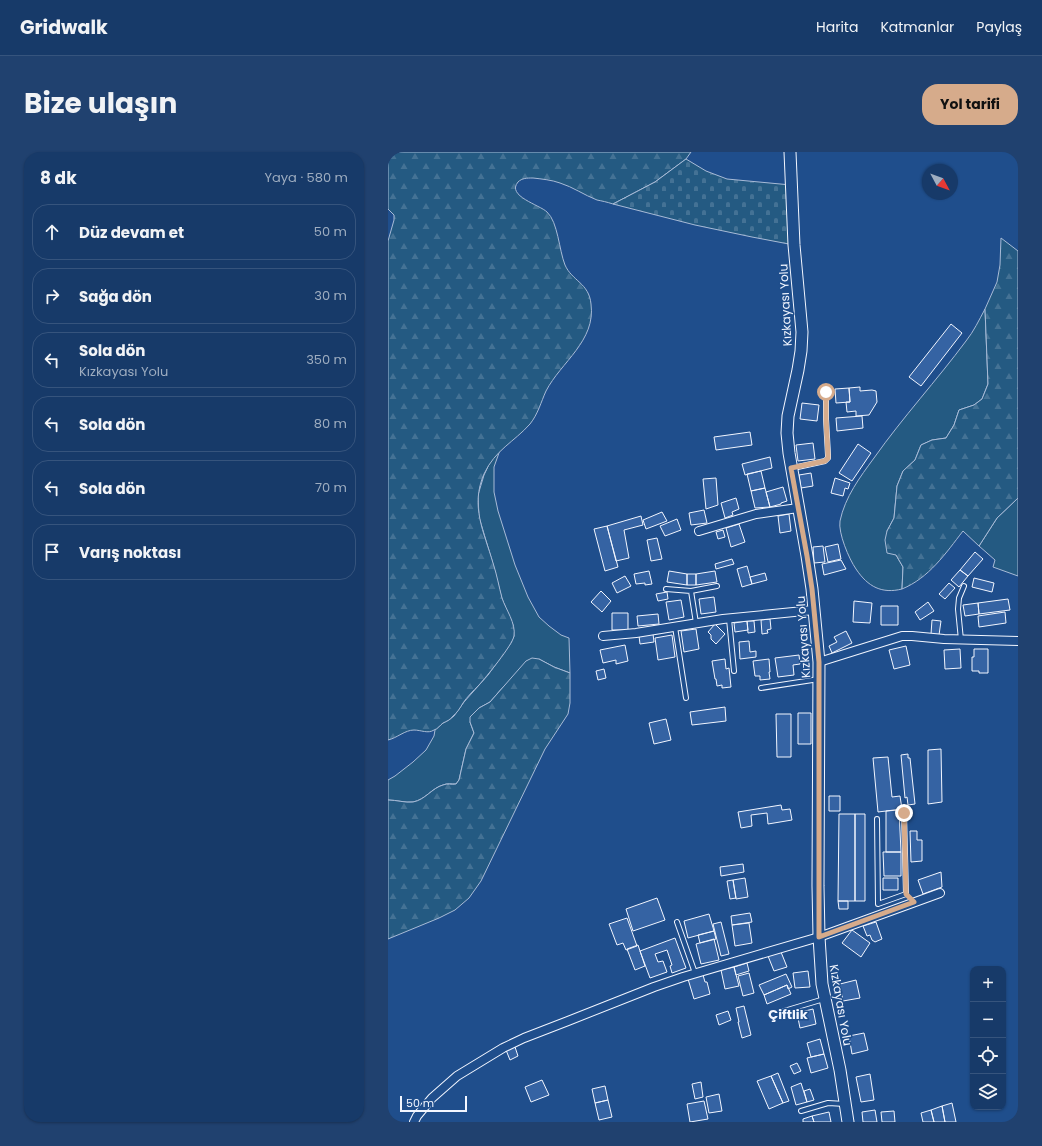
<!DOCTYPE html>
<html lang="tr">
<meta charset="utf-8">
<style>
body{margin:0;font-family:Poppins,sans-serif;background:#20416f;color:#f1f3f6}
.controls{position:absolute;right:12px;bottom:12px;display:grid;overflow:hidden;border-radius:8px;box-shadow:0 1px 3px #0004}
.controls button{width:36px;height:36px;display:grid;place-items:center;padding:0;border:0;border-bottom:1px solid #36547d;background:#173a69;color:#f1f3f6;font:20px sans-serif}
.compass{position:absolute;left:534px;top:12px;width:36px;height:36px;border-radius:50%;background:#173a69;box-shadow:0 1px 3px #0004;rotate:131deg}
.scale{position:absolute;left:12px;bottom:10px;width:67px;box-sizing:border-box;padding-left:4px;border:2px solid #f2f6ff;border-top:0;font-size:11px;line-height:14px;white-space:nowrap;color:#f2f6ff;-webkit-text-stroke:3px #1f4e8c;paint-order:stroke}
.stop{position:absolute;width:12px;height:12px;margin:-9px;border:3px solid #d6ab8b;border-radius:50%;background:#fff}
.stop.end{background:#d6ab8b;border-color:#fff;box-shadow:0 1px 4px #0008}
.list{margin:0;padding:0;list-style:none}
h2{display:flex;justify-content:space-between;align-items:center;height:52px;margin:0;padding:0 16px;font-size:17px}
h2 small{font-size:13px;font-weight:400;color:#9eadc0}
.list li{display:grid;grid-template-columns:26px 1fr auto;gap:12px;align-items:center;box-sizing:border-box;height:56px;margin:0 8px 8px;padding:0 8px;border:1px solid #36547d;border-radius:16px}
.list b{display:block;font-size:15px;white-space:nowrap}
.list p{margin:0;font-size:13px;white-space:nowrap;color:#9eadc0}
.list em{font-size:13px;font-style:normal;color:#9eadc0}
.icon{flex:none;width:22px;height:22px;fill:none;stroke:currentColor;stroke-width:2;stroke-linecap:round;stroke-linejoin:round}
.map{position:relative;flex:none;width:630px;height:970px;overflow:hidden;border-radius:16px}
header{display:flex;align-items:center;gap:24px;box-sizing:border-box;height:56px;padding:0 20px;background:#173a69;border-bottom:1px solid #36547d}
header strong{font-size:19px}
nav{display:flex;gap:22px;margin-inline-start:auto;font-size:14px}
.intro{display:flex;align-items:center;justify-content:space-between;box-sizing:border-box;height:96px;padding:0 24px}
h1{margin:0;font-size:28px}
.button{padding:10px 18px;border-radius:16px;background:#d6ab8b;color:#111;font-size:14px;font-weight:700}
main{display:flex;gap:24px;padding:0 24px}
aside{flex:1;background:#173a69;border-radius:16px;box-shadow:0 1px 3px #0004}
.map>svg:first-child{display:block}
</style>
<header>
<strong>Gridwalk</strong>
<nav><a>Harita</a><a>Katmanlar</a><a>Paylaş</a></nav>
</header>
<div class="intro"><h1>Bize ulaşın</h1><a class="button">Yol tarifi</a></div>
<main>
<aside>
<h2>8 dk<small>Yaya · 580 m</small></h2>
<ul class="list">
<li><svg class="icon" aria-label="ahead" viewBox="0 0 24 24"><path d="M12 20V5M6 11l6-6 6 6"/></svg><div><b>Düz devam et</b></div><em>50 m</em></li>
<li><svg class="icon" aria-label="right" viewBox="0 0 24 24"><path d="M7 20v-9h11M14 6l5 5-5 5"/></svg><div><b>Sağa dön</b></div><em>30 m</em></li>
<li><svg class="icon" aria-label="left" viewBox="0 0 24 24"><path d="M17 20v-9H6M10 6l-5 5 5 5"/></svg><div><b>Sola dön</b><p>Kızkayası Yolu</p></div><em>350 m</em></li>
<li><svg class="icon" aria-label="left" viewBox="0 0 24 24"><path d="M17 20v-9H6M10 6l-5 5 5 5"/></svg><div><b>Sola dön</b></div><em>80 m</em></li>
<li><svg class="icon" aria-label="left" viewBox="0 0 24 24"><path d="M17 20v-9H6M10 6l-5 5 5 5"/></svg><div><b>Sola dön</b></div><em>70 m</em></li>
<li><svg class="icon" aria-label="arrive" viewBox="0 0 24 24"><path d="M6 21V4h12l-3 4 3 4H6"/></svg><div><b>Varış noktası</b></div></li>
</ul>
</aside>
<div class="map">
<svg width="630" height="970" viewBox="0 0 630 970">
<defs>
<pattern id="forest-firs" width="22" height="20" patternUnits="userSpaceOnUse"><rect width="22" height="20" fill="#245a82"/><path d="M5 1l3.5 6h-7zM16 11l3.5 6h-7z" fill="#447295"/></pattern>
<pattern id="cemetery-stones" width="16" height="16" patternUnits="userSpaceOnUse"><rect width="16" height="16" fill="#245a82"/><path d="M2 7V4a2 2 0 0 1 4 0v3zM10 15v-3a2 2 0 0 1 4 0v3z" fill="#447295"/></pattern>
</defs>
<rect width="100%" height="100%" fill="#1f4e8c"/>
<path fill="#245a82" stroke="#a8bbd7" d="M597 157 600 232 594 247 586 253 571 258 566 273 558 286 544 288 533 293 527 308 515 319 509 334 506 366 499 379 508 403 515 415 514 437C494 442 480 435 468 417 461 407 450 381 452 369 457 345 472 325 486 306 515 265 549 228 578 189 586 179 591 168 597 157Z
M112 298 106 315V340L110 359 127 413 140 445 151 465 161 474 173 483 181 486 182 521 166 515 151 507 115 535 102 550 91 556 82 570 86 581 78 597 71 628 68 632C64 632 59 631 55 633 44 636 37 648 25 650 17 651 9 648 0 648V628L7 624 25 610 38 598 46 584 47 578 55 571 61 568 66 564 76 550 100 523 123 491 126 484 125 473 114 447 105 412 91 365 90 343 96 323 103 308Z
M630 346V424L605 415 607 408 591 394 609 366Z"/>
<path fill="url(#forest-firs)" stroke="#a8bbd7" d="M0 0H303L298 7 267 30 225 52C219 50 214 49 209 48 196 43 185 35 172 31 164 28 154 27 145 26 139 26 134 26 130 30 118 44 152 53 159 60 170 70 171 98 177 113 184 129 201 131 203 152 208 189 173 210 158 239 153 250 150 262 142 272 126 290 107 298 96 322 82 354 96 380 105 411 109 423 111 435 114 446 118 458 128 471 126 484 124 494 98 525 91 533 85 539 79 545 75 551 72 556 69 561 65 564 62 568 59 569 55 571 52 573 50 577 46 578 40 582 33 578 26 578 17 578 9 586 0 588V89L6 68V63L0 57Z
M613 86 630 99V346L609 366 591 394 575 379C558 401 541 426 514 437L515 415 508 403 499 401 497 388 499 379 506 366 509 334 515 319 527 308 533 293 544 288 558 286 566 273 571 258 586 253 594 247 600 232 597 157 609 130 612 113Z
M144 506 151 507 166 515 182 521V551L180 562 157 597 93 729 81 746 67 758 51 766 0 787V648C9 648 17 651 25 650 37 648 44 636 55 633 59 631 64 633 68 632L71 628 78 597 86 581 82 570V565L91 556 102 550 138 509Z"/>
<path fill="url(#cemetery-stones)" stroke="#a8bbd7" d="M298 7 318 19 339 27 403 33 406 93 364 85 307 73 225 52 267 30Z"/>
<path fill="#3563a3" stroke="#f2f6ff" d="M563 172 574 181 533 234 521 225Z
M472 235V239L484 238 488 239 489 250 481 263 468 264V259L459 260 458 250H462L461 236Z
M461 236 462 250 448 251 447 237Z
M414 251 431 253 429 269 412 267Z
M474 264 475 276 449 279 448 266Z
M362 280 364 293 328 298 326 285Z
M425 291 427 307 410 309 408 293Z
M470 292 483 301 464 329 451 321Z
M382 305 384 316 357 323 354 312Z
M373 319 377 336 363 339 359 322Z
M423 321 425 334 413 336 411 323Z
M328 326 330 353 318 357 315 327Z
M447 326 462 331 460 337 457 336 455 344 443 341Z
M395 335 399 349 393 351V352L382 355 378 340Z
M377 336 382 355 367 356 363 339Z
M348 346 351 357 344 360 345 363 337 366 333 351Z
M316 358 319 371 303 373 301 361Z
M274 360 279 369 258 377 255 368Z
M401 362 403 379 392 381 390 364Z
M253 364 255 373 236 378 241 406 228 409 219 374Z
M289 367 293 378 277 384 272 374Z
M351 372 357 390 343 395 338 376Z
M219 374 230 415 217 419 206 377Z
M335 378 337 385 330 387 328 380Z
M269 386 274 407 263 409 259 388Z
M450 392 453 407 440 410 437 395Z
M435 394 437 410 426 411 425 395Z
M587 400 595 407 580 424 572 418Z
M344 407 346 412 328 417 327 412Z
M453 408 458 417 436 423 434 412Z
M359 414 364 432 354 435 349 417Z
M572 418 580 424 571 435 563 428Z
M261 419 264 432 257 433V431L248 432 246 422Z
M281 419 299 422V433L279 430Z
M327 419 329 430 308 433V422Z
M377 421 379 428 364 432 362 425Z
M299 422H308V433H299Z
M237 424 243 434 229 441 224 431Z
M586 426 606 431 604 440 584 435Z
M561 431 567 436 557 447 551 442Z
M213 439 223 449 214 460 203 450Z
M279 440 280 447 270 449 268 442Z
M326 445 328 460 313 462 311 447Z
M620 447 622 458 591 462 590 451Z
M293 448 296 465 281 468 278 450Z
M466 449 484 451 482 471 465 470Z
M540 450 546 459 532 468 527 460Z
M590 451 591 462 577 464 575 453Z
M493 454H510V473H493Z
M617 460 618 471 591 475 590 464Z
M224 461H240V478H224Z
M270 462 271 472 250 474 249 464Z
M382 467 383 477 379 478 380 481 374 482 373 468Z
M544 468 553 469 551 483 543 482Z
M359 469H366L367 480 360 481Z
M359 469 360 478 347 480 346 471Z
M327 472 337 482 328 492 323 487V483L320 480Z
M308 477 311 497 296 500 293 479Z
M458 479 464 491 444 501 441 494 449 490 446 485Z
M265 482 266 490 252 492 251 484Z
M284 483 287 505 270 508 267 486Z
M361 489 362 500 368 499V505L352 507 351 490Z
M237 493 240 509 228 512V508L215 511 212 498Z
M518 494 522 513 506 517 501 498Z
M572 497 573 516 557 517 556 498Z
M586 497H600V521H591V519H584V505H586Z
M411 503 412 512 405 513 406 523 390 525 387 506Z
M337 507 338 517 341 516 343 535 334 536V533L329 534 328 527H327L324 509Z
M381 507 382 520H381L382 527 372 528V524H367L365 509Z
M216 517 218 526 210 528 208 519Z
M337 555 338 569 304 573 302 560Z
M410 561H423V592H410Z
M388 562H403V605H389Z
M278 567 283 588 266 592 261 571Z
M553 597 554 650 540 652V598Z
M520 602V606H522L527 652 520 653 519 645 517 646 513 603Z
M500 605 504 645 512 644 514 657 490 660 485 606Z
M441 644H452V659H441Z
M393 653 394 658 402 657 404 668 380 672 379 661 363 663 364 674 353 676 350 660Z
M511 658 513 700H498V659Z
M451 662H467V749H450Z
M467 662H477V749H467Z
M522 679H529V688H534V709L523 710Z
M495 700H513V724H496Z
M355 712 356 720 333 724 332 715Z
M553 720 554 735 535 742 530 728Z
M357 726 360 745 348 747 345 728Z
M495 726H510V738H495Z
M345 728 348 746 342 747 339 729Z
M269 746 277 768 245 779 238 757Z
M450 749H460V757H451Z
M362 761 364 770 344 773 343 764Z
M321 762 326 779 300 786 296 769Z
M239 766 249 794 238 798 235 791 229 793 221 772Z
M333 770 341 802 333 804 325 772Z
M488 770 494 787 487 790 484 788 482 783 479 784 475 774Z
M361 771 364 791 347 794 344 773Z
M464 778 482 791 473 805 454 791Z
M326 779 328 787 312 791 310 783Z
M287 786 298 816 284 821 282 814 284 813 279 798 267 802 270 810 275 809 279 820 262 826 252 799Z
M326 787 331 808 313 812 308 792Z
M250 793 257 814 247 818 239 797Z
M393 800 399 815 386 819 380 804Z
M359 811 361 819 348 823 346 815Z
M346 815 351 834 337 837 333 818Z
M420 819 422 835 407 836 405 821Z
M361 821 366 841 355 844 350 824Z
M398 822 404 835 400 837 399 833 376 843 371 833Z
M315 823 317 830H319L322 842 306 847 300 827Z
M468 828 472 846 455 849 452 832Z
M399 833 403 842 379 852 376 843Z
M356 854 363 883 354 886 350 870H351L348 856Z
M425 857 428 872 412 876 409 861Z
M340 859 343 868 331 873 328 863Z
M476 881 480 898 464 902 461 884Z
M432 887 436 902 423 905 419 891Z
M127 895 130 904 122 908 118 898Z
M436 902 440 916 423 921 419 906Z
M409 911 413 919 406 922 402 914Z
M390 921 401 949 395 951 383 924Z
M482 922 486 948 473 950 468 925Z
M383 924 395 951 381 957 369 929Z
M154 928 161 943 143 950 137 935Z
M313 930 315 945 307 947 304 932Z
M413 931 419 950 408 953 403 935Z
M217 934 220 948 207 951 204 937Z
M422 937 426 948 419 950 416 939Z
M331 942 334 959 321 961 318 945Z
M220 948 224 965 211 968 207 951Z
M316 949 320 967 302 970 299 952Z
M564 951 568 970H557L554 954Z
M554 954 557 970H546L543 958Z
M487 958 489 970H475L474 960Z
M543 958 546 970H535L533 961Z
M506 959 507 970H494L493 960Z
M441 960 443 970H426L424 964Z
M424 964 426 970H415V967Z"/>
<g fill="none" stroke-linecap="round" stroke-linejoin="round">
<defs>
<path id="lane" d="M405 316 437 309 440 306V303L438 267V240
M278 437 303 439 329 434
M303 439 308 471
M341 467 346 519
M287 475 298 546
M573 488 570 457 571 446 576 434
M373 536 431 527
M489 667 490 752 518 742 516 661
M289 770 307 821
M396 859 436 847
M413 959 440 951 457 952"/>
<path id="street" d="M311 379 368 362 410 356
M215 484 248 481 335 467 426 458
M431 510 514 484H524L556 487 630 489
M26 970 29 964 44 946 69 924 115 896 136 886 180 869 266 835 295 825 431 785 552 741"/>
<path id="secondary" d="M402 0 406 93 412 158 414 180 413 199 410 218 400 264 399 281 401 301 419 404 424 437 431 510 430 734 431 785 434 832 452 918 460 970"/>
</defs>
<use href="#lane" stroke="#f2f6ff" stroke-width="6"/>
<use href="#street" stroke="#f2f6ff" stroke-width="10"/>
<use href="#secondary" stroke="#f2f6ff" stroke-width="13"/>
<use href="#lane" stroke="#1f4e8c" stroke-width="4"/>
<use href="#street" stroke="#1f4e8c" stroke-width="8"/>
<use href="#secondary" stroke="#1f4e8c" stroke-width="11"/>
</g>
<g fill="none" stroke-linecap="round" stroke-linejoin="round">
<path stroke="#d6ab8b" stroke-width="5" d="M438 240V267L440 303V306L437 309 403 316 419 404 424 437 431 510V785L526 750 518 742 516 661"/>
</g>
<g text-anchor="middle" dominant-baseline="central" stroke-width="3" stroke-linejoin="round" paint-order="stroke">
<g font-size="12" fill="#f2f6ff" stroke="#1f4e8c">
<text transform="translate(397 153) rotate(-93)">Kızkayası Yolu</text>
<text transform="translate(415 485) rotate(-94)">Kızkayası Yolu</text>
<text transform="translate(453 853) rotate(80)">Kızkayası Yolu</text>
</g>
<g font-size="13" font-weight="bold" fill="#f2f6ff" stroke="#1f4e8c">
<text x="400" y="862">Çiftlik</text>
</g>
</g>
</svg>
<div class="controls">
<button>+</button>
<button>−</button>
<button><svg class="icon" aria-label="locate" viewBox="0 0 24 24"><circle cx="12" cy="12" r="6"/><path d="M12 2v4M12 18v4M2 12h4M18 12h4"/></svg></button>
<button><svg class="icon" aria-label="layers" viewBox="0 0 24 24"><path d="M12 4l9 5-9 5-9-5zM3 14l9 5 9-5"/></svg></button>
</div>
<svg class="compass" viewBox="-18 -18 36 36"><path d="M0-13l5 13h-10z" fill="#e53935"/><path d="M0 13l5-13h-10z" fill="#9eadc0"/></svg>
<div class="scale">50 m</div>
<div class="stop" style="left:438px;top:240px"></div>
<div class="stop end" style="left:516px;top:661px"></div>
</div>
</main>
